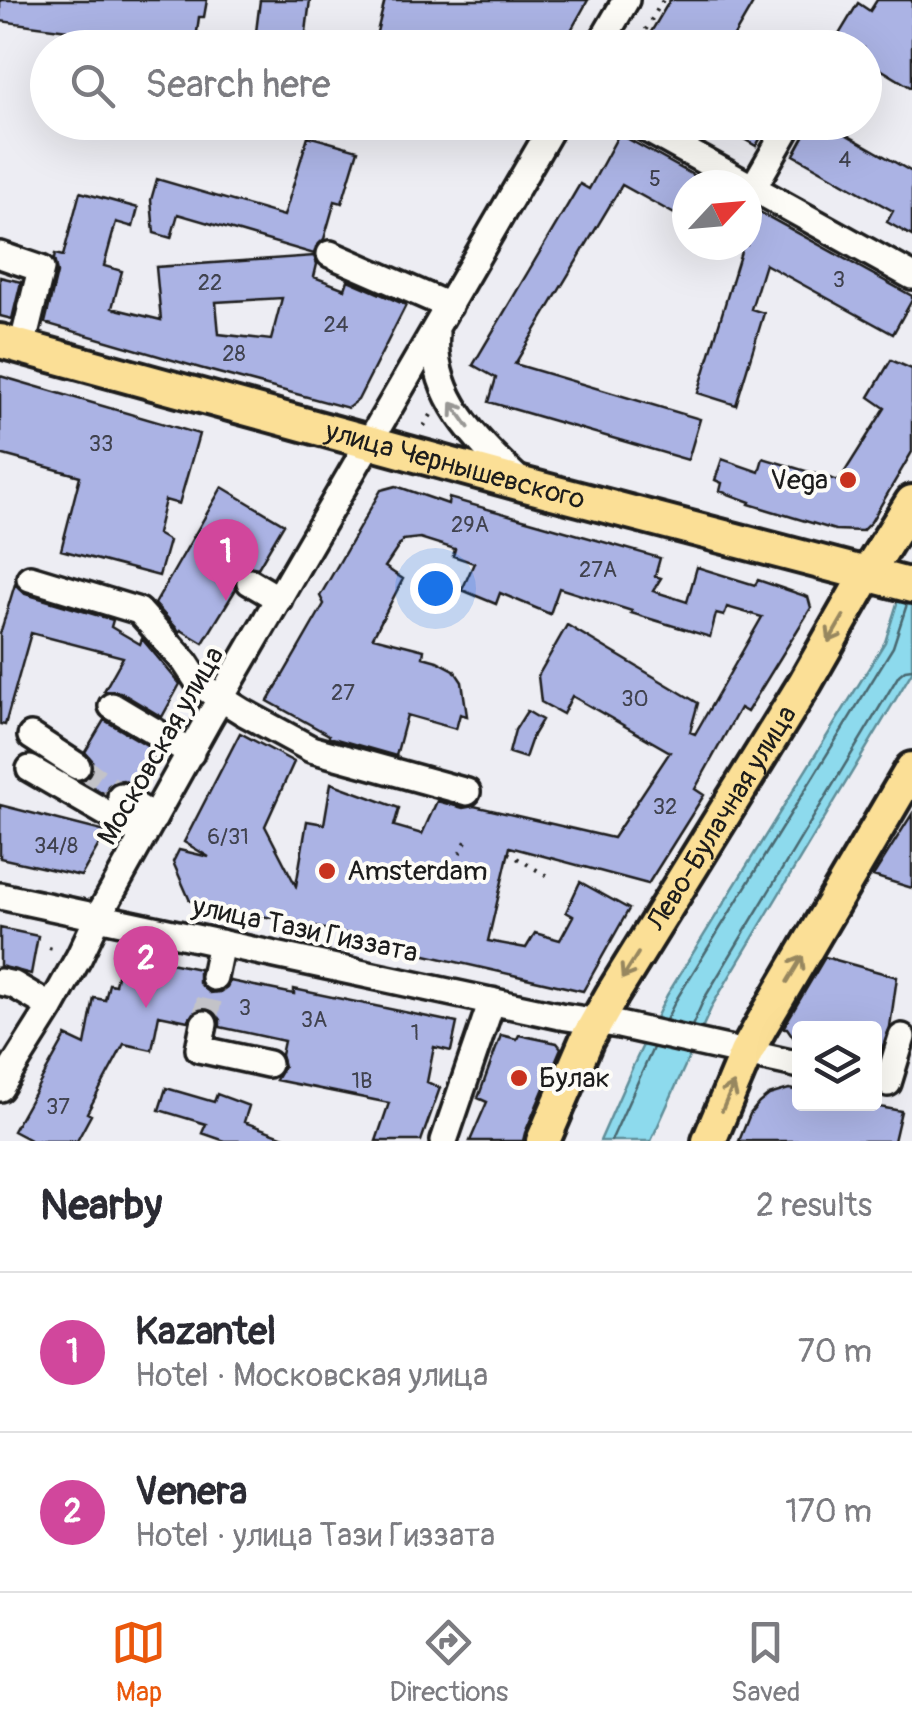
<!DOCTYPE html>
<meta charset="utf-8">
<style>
body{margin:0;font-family:Pangolin,sans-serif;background:#f2f2f3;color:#2b2b33}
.controls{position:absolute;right:30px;bottom:30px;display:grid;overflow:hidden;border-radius:10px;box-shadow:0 10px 40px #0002}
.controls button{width:90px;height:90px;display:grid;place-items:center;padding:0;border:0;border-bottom:2px solid #e1e1e2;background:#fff;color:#2b2b33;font:50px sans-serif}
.compass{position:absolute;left:672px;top:170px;width:90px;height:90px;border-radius:50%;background:#fff;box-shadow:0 10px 40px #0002;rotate:64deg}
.you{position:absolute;left:435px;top:588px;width:35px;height:35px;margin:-25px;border:8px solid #fff;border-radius:50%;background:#1a73e8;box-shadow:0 0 0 15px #1a73e833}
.badge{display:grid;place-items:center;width:65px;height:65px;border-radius:50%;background:#ea580c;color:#fff;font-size:32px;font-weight:700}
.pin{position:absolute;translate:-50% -82px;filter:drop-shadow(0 2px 5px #0008)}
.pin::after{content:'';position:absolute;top:52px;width:35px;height:30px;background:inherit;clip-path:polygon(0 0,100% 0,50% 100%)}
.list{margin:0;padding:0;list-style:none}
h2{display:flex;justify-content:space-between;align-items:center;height:130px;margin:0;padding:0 40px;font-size:42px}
h2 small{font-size:32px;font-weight:400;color:#7c7c81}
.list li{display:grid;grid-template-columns:65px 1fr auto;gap:30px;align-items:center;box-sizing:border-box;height:160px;padding:0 40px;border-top:2px solid #e1e1e2}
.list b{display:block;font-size:38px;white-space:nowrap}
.list p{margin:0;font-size:32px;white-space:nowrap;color:#7c7c81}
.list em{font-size:32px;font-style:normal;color:#7c7c81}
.icon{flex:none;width:55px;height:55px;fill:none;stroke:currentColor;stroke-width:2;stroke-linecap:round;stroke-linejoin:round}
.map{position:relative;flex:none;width:912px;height:1141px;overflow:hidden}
.search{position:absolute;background:#fff;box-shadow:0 10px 40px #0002;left:30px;right:30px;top:30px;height:110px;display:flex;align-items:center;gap:25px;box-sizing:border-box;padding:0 35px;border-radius:55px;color:#7c7c81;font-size:38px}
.sheet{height:450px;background:#fff}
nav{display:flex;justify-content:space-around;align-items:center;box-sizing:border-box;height:140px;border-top:2px solid #e1e1e2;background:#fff;font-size:28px;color:#7c7c81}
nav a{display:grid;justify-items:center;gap:5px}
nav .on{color:#ea580c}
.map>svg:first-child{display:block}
</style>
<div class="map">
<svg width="912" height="1141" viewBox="0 0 912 1141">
<rect width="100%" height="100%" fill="#ededf3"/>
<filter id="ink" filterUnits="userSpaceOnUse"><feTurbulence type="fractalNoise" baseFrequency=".01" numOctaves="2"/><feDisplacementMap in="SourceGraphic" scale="20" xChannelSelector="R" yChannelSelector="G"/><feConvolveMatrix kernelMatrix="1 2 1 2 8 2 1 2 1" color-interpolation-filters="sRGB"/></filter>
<g filter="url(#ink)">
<path fill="#8ddaed" stroke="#608e99" stroke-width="2.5" d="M912 555V672L713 1004 651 1141H600L633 1066 667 995 885 642Z"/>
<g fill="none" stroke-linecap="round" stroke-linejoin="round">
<path stroke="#496870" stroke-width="2.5" d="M666 1020 676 1000 893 647 907 604
M692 1026 704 999 899 675 905 670 912 669
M611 1141 653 1048"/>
</g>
<path fill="#abb3e4" stroke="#1c1c1c" stroke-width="2.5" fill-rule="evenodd" d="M0 0H207L204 17H199L195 47 0 21Z
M260 0H310L304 48H254Z
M385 0H588L561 48H373Z
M670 0H755L727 48H645L651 38 648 37Z
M877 0H912V88L864 59V48H846L835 41 858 3 870 11Z
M715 122H770L756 146Z
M812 122H824L912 172V236L887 222 893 211 794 155Z
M619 134 711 185H687V221L622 185 515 364 700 419 688 460 489 402 496 378 473 365 580 184 589 189Z
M308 136 358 150 342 203 335 201 324 239 316 247 314 254 178 214 171 238 154 233 151 200 157 179 284 216Z
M80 192 138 208 133 227 116 222 104 266 122 271 112 308 161 320 156 267 314 256 317 264 314 277 345 289 348 280 406 305 358 400 348 408 200 368 45 323 57 273 54 259 55 254 63 256ZM282 298 271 340 219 334 216 302Z
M747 205 912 296V300L893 334 765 264 751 309 764 313 736 405 698 393 743 245H747Z
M0 277 21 282 12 319 0 316Z
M891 360 912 369V452L871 522 862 531 835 530 749 504 750 502 720 491 722 483 715 480 722 459 759 472 763 458 839 481 885 408 869 397Z
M0 376 199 434 179 504 165 500 157 534 169 541 159 576 61 550 80 476 0 454Z
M396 486 448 504 449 498 660 558 655 576 661 578 653 591 687 602 697 567 755 585 758 580 808 597 811 608 747 712 740 708 695 789 704 795 648 884 510 847 488 941 526 948 535 933 560 940 573 916 566 912 580 882 629 909 583 991 386 946 387 942 190 901 173 862 179 850 209 857 184 842 240 733 294 762 265 826 296 886 307 821 324 824 331 783 399 808 394 826 422 834 437 801 463 808 474 806 613 838 670 752 572 696 563 714 541 702 538 676 567 625 698 703 690 732 695 734 762 617 727 607 724 616 716 614 710 637 631 613 632 611 559 588 550 614 500 593 496 604 462 590 474 563 453 556 455 549 420 538 403 540 385 567 403 579 373 637 424 650 423 657 437 661 454 670 462 682 467 716 460 714 456 729 407 715 396 756 329 737V735L268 701 324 604 320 596 381 490Z
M222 487 284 524 258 568 249 566 237 573 234 581 236 589 203 643 181 630 180 632 155 604Z
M15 584 25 594 113 620 111 627 140 644 142 639 180 684 162 717 120 692 104 691 123 657 31 633 5 725 0 724V634Z
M527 711 542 720 533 735 525 758 509 753 515 730Z
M104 720 157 751 136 787 123 780 115 781 108 786 105 794 83 781 90 776 93 768 92 760 85 752Z
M0 805 106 832 81 876 0 858Z
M912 814V888L873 876Z
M0 928 38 936 31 974 0 966Z
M127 954 199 969V983L210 993 220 992 227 987 230 981 294 994V989L457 1023 451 1051 434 1047 427 1082 440 1088 421 1141H376L389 1103 276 1080 284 1066 281 1055 284 1041 220 1027V1020L215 1013 206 1008 193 1013 188 1021 159 1015 152 1050 124 1044 87 1113 91 1115 77 1141H32L13 1131 66 1036 85 1045 94 998 105 1000 109 984 115 985 119 966 124 968Z
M825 957 897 977 890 1027 877 1062H874V1028H800V1047L787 1028H783Z
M501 1035 517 1039 519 1035 557 1043 561 1048 525 1133 523 1141H470L487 1102 478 1098Z
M166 1088 214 1102 217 1094 249 1106 244 1122 290 1139V1141H225L202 1133 206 1124 159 1110Z
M789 1089 800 1091V1104H864L901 1111 894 1141H739L750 1114 759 1103 769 1095Z"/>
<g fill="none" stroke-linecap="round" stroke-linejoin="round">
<path stroke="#c3c3c8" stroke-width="25" stroke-dasharray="25 12" stroke-linecap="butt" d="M77 766 121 796
M204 1024 214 977"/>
<defs>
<path id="minor" d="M598 48 626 0
M634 122 912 276
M753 188 791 122
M330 254 449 306
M0 255 41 269 22 347
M436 333C430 398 479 442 522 483
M30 578 139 611 185 662 200 685 243 712 311 749 467 792
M250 582 279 599
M112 706 191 753
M31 736 77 766
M30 769 144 835
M121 796 154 818
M0 896 560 1016 619 1025 800 1065
M214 977 221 943
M0 982 14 985 51 1007
M204 1024 199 1049 268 1064
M888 1083 902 1037
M0 1088 51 1007 79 957 98 917 208 720 555 122
M444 1141 492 1001"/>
<g id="major">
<path id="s1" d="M0 341 522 484 912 586"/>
<path id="s2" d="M543 1141 587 1039 612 995 805 683 867 574 912 502"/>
<path d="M709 1141 746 1053 761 1026 912 769"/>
</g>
</defs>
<use href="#minor" stroke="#1c1c1c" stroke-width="32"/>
<use href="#major" stroke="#1c1c1c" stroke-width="40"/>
<path stroke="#1c1c1c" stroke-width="4" stroke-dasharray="2.5 8" stroke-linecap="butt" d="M635 48 663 0
M424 426 431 415
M460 853 466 841 472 843
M508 853 549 877
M49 948 53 949"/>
<use href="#minor" stroke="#fdfcf7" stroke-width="25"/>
<use href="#major" stroke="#fbdf96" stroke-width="32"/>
</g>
<defs><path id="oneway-shaft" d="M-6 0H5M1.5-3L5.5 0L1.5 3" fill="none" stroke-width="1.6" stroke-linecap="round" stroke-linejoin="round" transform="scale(2.5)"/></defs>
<use stroke="#989794" href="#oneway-shaft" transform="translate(460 415) rotate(-125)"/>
<g stroke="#97875f">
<use href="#oneway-shaft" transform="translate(836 629) rotate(120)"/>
<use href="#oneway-shaft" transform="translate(630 966) rotate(122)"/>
<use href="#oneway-shaft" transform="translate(795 969) rotate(-59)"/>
<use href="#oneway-shaft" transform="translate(728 1097) rotate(-67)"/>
</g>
</g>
<g fill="#c8321e" stroke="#fdfcf7" stroke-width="4">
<circle cx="848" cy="480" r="10"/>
<circle cx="327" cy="871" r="10"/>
<circle cx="519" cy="1078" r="10"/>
</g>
<g text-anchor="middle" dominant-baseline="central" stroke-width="8" stroke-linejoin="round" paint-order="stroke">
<g font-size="22" fill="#40424e">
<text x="845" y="160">4</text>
<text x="655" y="179">5</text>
<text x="839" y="280">3</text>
<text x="210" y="283">22</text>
<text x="336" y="325">24</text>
<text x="234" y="354">28</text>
<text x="101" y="444">33</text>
<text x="470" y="525">29А</text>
<text x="598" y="570">27А</text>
<text x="343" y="693">27</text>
<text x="635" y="699">30</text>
<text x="665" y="807">32</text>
<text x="228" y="837">6/31</text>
<text x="56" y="846">34/8</text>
<text x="245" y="1008">3</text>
<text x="314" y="1020">3А</text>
<text x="415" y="1033">1</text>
<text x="362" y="1081">1В</text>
<text x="58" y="1107">37</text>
</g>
<g font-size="28" fill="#1c1c1c" stroke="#fdfcf7">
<text stroke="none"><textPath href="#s1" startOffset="472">улица Чернышевского</textPath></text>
<text transform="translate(161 746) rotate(-60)">Московская улица</text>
<text stroke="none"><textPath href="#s2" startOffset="370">Лево-Булачная улица</textPath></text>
<text transform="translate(305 930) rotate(12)">улица Тази Гиззата</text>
</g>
<g font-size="28" fill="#1c1c1c" stroke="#fdfcf7" text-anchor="start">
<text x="828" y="480" text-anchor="end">Vega</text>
<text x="347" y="871">Amsterdam</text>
<text x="539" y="1078">Булак</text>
</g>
</g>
</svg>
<div class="controls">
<button><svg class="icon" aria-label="layers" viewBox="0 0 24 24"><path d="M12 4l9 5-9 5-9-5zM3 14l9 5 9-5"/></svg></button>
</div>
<svg class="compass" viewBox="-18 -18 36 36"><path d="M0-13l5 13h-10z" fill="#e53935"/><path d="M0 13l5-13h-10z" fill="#7c7c81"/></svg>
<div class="you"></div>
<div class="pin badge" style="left:226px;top:601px;background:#d1479c">1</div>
<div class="pin badge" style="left:146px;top:1008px;background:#d1479c">2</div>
<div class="search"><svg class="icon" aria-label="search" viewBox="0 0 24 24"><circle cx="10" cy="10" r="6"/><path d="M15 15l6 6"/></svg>Search here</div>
</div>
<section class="sheet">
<h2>Nearby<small>2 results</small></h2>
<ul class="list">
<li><span class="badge" style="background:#d1479c">1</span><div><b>Kazantel</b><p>Hotel · Московская улица</p></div><em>70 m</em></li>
<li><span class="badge" style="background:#d1479c">2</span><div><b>Venera</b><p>Hotel · улица Тази Гиззата</p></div><em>170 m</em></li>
</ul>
</section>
<nav>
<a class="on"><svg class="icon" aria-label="map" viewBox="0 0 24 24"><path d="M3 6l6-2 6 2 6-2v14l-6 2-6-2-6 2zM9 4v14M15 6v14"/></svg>Map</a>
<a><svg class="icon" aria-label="directions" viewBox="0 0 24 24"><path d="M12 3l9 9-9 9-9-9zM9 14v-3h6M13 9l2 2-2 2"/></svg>Directions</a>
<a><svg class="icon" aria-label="saved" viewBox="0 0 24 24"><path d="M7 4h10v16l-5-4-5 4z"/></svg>Saved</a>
</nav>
